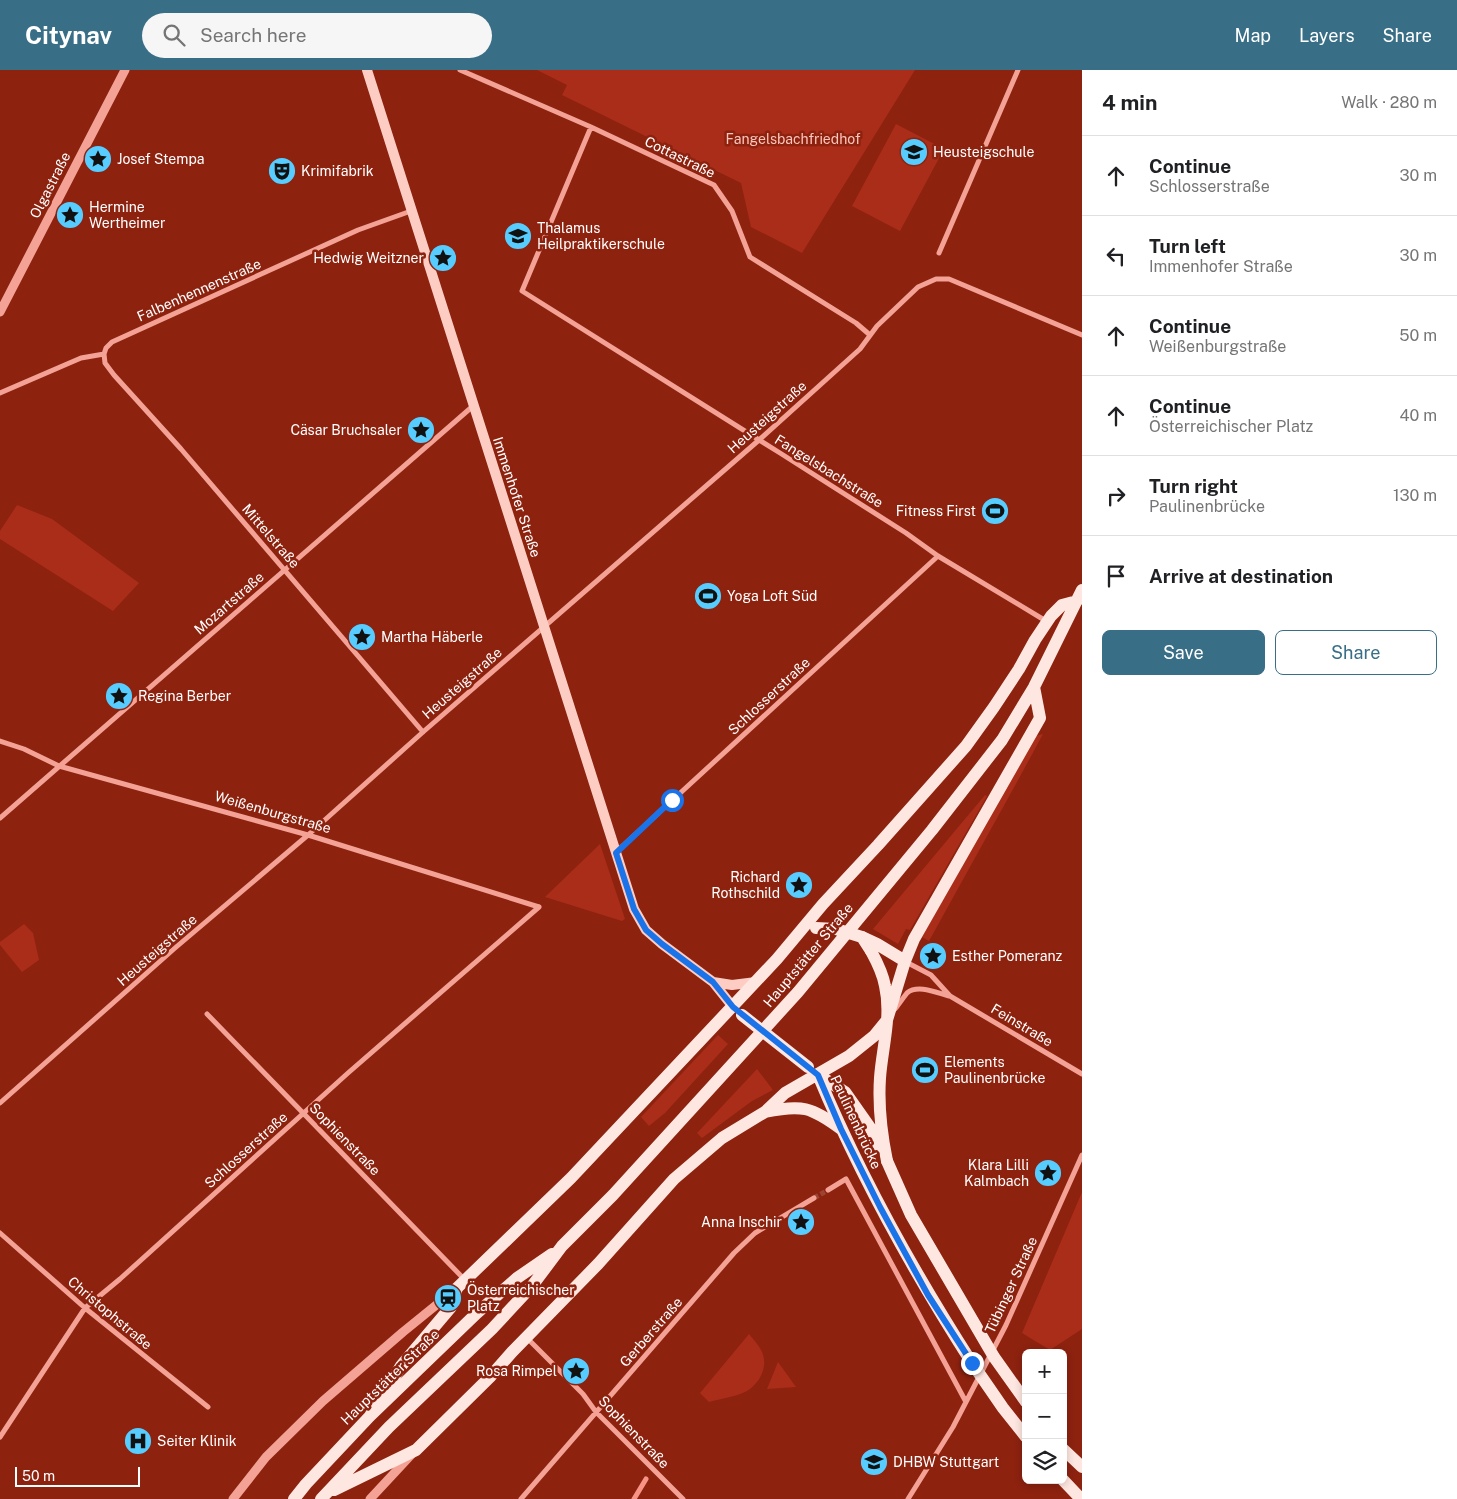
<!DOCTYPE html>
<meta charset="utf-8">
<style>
body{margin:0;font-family:"Public Sans",sans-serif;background:#f6f6f6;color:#202124}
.controls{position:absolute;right:15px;bottom:15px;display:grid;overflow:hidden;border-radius:8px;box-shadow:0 2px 8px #0003}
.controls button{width:45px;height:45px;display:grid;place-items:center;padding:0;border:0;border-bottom:1px solid #e0e0e0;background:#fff;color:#202124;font:25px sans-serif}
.scale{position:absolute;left:15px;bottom:12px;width:125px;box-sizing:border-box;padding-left:5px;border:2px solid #fff;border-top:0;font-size:14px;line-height:18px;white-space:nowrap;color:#fff;-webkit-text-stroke:4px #8d220f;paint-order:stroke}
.stop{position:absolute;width:15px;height:15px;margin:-11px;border:4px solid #1a73e8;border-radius:50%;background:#fff}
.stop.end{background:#1a73e8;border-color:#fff;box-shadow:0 1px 5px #0008}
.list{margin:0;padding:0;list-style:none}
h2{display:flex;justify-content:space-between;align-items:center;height:65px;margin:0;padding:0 20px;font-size:21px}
h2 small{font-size:16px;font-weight:400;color:#757577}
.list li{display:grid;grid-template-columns:32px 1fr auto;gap:15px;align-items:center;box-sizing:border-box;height:80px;padding:0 20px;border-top:1px solid #e0e0e0}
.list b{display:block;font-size:19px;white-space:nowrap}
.list p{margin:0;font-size:16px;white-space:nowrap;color:#757577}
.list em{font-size:16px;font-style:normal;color:#757577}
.actions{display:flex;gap:10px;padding:15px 20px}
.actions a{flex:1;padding:11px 0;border:1px solid #396e87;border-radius:8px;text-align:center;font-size:18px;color:#396e87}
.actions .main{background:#396e87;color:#fff}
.icon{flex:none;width:28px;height:28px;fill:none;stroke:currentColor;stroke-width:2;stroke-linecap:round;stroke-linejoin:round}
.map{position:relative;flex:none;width:1082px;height:1429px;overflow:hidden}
header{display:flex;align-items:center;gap:30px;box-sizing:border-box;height:70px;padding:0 25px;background:#396e87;color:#fff}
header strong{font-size:24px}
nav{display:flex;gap:28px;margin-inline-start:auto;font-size:18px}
.search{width:350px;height:45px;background:#f6f6f6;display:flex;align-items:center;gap:12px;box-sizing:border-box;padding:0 18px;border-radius:28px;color:#757577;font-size:19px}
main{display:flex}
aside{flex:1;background:#fff}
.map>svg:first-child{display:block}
</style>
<header>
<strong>Citynav</strong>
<div class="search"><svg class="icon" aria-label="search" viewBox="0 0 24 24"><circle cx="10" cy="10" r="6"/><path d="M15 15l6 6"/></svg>Search here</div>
<nav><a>Map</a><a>Layers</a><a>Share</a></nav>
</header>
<main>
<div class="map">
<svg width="1082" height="1429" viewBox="0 0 1082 1429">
<rect width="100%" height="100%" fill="#8d220f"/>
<path fill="#aa2d19" d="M537 0H915L802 183 751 157 741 113 562 25 567 15Z
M896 54 944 79 900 161 852 136Z
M17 435 52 449 139 513 113 541 0 469V461Z
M1043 664 1017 712 929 871 922 867 1035 666Z
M985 725 987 726 910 860 906 859 898 874 873 859Z
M600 774 625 849 622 851 545 827Z
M24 854 33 863 39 890 22 902 0 875V872Z
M718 965 728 974 665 1043 649 1056 641 1047Z
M757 999 773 1020 752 1031 702 1068 697 1063Z
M1082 1122V1259L1050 1280 1022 1263Z
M749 1264C753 1269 758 1274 761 1280 769 1295 761 1312 747 1321 738 1326 720 1329 709 1332L700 1323Z
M778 1292 796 1317 767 1319Z"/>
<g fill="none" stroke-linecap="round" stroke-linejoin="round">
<path stroke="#f79486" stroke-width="5" d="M634 1429 646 1409"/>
<path stroke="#9e4333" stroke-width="5" stroke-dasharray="5 2.5" stroke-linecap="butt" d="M814 1128 828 1120"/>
<path stroke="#f3a295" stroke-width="5" d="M460 0 591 57 714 115 732 141 750 187 856 253 870 265
M591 57 522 221 780 383 906 463 938 486 1046 551
M939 183 1018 0
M104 284 105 293 114 305 181 379 423 662
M104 284 106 278 112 272 358 160 411 141
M0 323 81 288 104 284
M0 671 24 679 59 696 308 765 539 837
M0 748 473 336
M615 783 938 486
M906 892 931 905 950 926 1082 1004
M895 939C899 934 903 928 907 923 918 914 937 923 949 926
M207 944 464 1209
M0 1033 175 878 308 765 423 662 759 370 860 279 877 256 918 217 936 209H949L1082 265
M828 1120 846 1109 966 1332
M0 1163 85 1238 208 1337
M527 1268 583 1324 596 1342 683 1429
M0 1367 85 1238 120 1209 348 1003 539 837
M521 1429 734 1183 755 1163 814 1128
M908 1429 953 1357 1006 1255 1082 1085"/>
<path stroke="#f3a295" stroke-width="9" d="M0 242 125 0
M233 1429 266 1387 323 1331 403 1262 456 1219
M370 1429 411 1385"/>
<path stroke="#fdcdc4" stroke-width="10" d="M367 0 634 839 646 860 662 874 713 912 733 937
M713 912 732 915 756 912"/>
<path stroke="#ffe7e1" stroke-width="12" d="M862 867 877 874 905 891
M871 881C877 892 883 904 885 916 892 947 882 978 880 1008 878 1038 881 1062 887 1091
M817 1004 845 1022 871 1059 879 1076
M818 1005C860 1106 913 1201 972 1293
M765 1042C802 1034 811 1037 841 1059
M370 1346 401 1296 451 1237 457 1218 571 1108 777 889 823 834 878 775 966 676 994 637 1019 599 1035 570 1051 546 1062 535 1077 531
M1063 1379 1082 1397
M1063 1410 1081 1429
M334 1420 416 1380 490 1307 512 1282 598 1194 674 1109 722 1068 765 1042 785 1023 849 986 874 966 887 950 905 891 914 869 1040 648 1034 617
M294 1429 306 1414 370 1346 477 1243 517 1208 552 1184
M321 1429 389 1357 492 1259 532 1216 562 1176 613 1125 798 922 932 760 1002 670 1034 617 1082 520"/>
<path stroke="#ffe7e1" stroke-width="12" d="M816 858 836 859 862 867 871 881
M742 945 808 997
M887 1091 911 1145 994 1287 1026 1332
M972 1293 1003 1338 1026 1367"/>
</g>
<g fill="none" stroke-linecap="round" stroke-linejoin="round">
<path stroke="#1a73e8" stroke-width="6" d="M672 730 616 783 634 839 646 860 662 874 713 912 733 937 818 1005 841 1059 880 1137 928 1225 972 1293"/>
</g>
<defs>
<symbol id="school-disc" viewBox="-11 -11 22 22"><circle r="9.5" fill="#57cdff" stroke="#8d220f"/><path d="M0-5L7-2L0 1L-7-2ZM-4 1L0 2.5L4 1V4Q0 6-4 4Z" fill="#111"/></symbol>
<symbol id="sight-disc" viewBox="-11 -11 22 22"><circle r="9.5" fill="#57cdff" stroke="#8d220f"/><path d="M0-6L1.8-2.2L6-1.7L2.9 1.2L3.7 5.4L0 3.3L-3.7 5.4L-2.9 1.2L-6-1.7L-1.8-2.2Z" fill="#111"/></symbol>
<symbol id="theatre-disc" viewBox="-11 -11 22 22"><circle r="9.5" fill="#57cdff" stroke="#8d220f"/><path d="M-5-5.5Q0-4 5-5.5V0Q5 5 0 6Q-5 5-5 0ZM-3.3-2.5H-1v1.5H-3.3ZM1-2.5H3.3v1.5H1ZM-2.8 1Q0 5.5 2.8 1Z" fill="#111"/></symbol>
<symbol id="university-disc" viewBox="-11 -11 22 22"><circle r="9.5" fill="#57cdff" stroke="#8d220f"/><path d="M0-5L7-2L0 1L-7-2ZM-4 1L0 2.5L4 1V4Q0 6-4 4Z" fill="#111"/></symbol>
<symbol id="stadium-disc" viewBox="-11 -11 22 22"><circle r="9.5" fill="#57cdff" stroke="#8d220f"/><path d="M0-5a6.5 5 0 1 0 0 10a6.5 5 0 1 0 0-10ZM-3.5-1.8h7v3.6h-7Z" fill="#111"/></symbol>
<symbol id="station-disc" viewBox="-11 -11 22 22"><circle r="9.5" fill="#57cdff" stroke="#8d220f"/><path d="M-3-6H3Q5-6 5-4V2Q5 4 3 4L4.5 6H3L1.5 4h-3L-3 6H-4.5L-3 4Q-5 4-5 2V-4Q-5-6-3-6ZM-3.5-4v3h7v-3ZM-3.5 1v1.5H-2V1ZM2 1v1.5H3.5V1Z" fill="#111"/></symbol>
<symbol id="hospital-disc" viewBox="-11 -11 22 22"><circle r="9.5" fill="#57cdff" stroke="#8d220f"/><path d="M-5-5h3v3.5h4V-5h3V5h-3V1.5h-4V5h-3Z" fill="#111"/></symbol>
</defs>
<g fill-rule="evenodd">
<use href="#school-disc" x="898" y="66" width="32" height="32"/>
<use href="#sight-disc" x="82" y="73" width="32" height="32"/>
<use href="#theatre-disc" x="266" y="85" width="32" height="32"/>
<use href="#sight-disc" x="54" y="129" width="32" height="32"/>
<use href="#university-disc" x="502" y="150" width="32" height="32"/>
<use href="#sight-disc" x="427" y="172" width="32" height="32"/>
<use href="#sight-disc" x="405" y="344" width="32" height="32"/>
<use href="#stadium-disc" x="979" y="425" width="32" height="32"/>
<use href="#stadium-disc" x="692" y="510" width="32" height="32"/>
<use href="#sight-disc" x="346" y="551" width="32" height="32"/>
<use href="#sight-disc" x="103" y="610" width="32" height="32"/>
<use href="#sight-disc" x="783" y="799" width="32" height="32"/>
<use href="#sight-disc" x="917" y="870" width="32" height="32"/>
<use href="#stadium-disc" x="909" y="984" width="32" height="32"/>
<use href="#sight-disc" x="1032" y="1087" width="32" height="32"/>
<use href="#sight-disc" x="785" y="1136" width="32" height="32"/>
<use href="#station-disc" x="432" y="1212" width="32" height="32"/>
<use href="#sight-disc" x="560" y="1285" width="32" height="32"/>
<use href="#hospital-disc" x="122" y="1355" width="32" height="32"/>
<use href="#university-disc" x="858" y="1376" width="32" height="32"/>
</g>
<g text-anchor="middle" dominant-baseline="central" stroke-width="5" stroke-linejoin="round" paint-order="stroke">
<g font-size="14" fill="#fec5bc" stroke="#8d220f">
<text x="793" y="69">Fangelsbachfriedhof</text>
</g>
<g font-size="14" fill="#fff" stroke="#8d220f" text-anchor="start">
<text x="933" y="82">Heusteigschule</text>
<text x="117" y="89">Josef Stempa</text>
<text x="301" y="101">Krimifabrik</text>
<text x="89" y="137">Hermine<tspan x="89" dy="16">Wertheimer</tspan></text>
<text x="537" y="158">Thalamus<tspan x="537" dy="16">Heilpraktikerschule</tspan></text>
<text x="424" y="188" text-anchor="end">Hedwig Weitzner</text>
<text x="402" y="360" text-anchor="end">Cäsar Bruchsaler</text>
<text x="976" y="441" text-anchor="end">Fitness First</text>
<text x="727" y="526">Yoga Loft Süd</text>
<text x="381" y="567">Martha Häberle</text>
<text x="138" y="626">Regina Berber</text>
<text x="780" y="807" text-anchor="end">Richard<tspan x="780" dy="16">Rothschild</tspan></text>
<text x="952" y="886">Esther Pomeranz</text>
<text x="944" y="992">Elements<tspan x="944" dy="16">Paulinenbrücke</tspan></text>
<text x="1029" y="1095" text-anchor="end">Klara Lilli<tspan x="1029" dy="16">Kalmbach</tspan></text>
<text x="782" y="1152" text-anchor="end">Anna Inschir</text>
<text x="467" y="1220">Österreichischer<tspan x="467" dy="16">Platz</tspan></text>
<text x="557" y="1301" text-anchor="end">Rosa Rimpel</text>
<text x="157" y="1371">Seiter Klinik</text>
<text x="893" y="1392">DHBW Stuttgart</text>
</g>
<g font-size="14" fill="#fff" stroke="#8d220f">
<text transform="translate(680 87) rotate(26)">Cottastraße</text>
<text transform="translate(50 115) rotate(-63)">Olgastraße</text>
<text transform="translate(199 220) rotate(-24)">Falbenhennenstraße</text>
<text transform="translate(767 347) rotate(-42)">Heusteigstraße</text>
<text transform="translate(829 401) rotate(32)">Fangelsbachstraße</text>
<text transform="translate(517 427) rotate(72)">Immenhofer Straße</text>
<text transform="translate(271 466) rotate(49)">Mittelstraße</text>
<text transform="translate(229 533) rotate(-41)">Mozartstraße</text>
<text transform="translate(462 613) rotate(-41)">Heusteigstraße</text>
<text transform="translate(769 626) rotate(-43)">Schlosserstraße</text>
<text transform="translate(273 742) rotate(16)">Weißenburgstraße</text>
<text transform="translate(157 880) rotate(-41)">Heusteigstraße</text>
<text transform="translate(808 885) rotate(-50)">Hauptstätter Straße</text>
<text transform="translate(1022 955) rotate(31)">Feinstraße</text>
<text transform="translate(856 1052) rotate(65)">Paulinenbrücke</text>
<text transform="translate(345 1069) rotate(46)">Sophienstraße</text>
<text transform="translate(246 1080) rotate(-42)">Schlosserstraße</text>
<text transform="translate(1011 1215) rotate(-65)">Tübinger Straße</text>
<text transform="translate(110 1243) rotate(40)">Christophstraße</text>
<text transform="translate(651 1262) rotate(-49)">Gerberstraße</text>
<text transform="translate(390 1307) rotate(-44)">Hauptstätter Straße</text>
<text transform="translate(634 1362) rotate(46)">Sophienstraße</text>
</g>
</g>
</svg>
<div class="controls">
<button>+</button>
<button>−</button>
<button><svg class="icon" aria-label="layers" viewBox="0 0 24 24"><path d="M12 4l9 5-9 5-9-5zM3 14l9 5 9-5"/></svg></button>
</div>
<div class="scale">50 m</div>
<div class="stop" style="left:672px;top:730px"></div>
<div class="stop end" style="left:972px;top:1293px"></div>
</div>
<aside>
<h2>4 min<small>Walk · 280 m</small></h2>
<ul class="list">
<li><svg class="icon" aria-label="ahead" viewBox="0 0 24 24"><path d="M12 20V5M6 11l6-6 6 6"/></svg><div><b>Continue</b><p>Schlosserstraße</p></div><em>30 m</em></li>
<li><svg class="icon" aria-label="left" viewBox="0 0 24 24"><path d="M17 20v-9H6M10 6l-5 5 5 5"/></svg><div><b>Turn left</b><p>Immenhofer Straße</p></div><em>30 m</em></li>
<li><svg class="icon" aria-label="ahead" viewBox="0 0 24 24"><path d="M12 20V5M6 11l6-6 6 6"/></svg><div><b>Continue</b><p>Weißenburgstraße</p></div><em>50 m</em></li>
<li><svg class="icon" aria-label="ahead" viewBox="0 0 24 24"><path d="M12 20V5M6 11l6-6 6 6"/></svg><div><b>Continue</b><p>Österreichischer Platz</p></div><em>40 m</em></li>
<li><svg class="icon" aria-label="right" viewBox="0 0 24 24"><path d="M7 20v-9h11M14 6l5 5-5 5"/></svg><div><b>Turn right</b><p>Paulinenbrücke</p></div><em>130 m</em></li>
<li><svg class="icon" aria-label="arrive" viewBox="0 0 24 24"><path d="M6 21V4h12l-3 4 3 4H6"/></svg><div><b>Arrive at destination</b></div></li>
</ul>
<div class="actions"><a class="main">Save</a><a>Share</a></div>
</aside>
</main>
